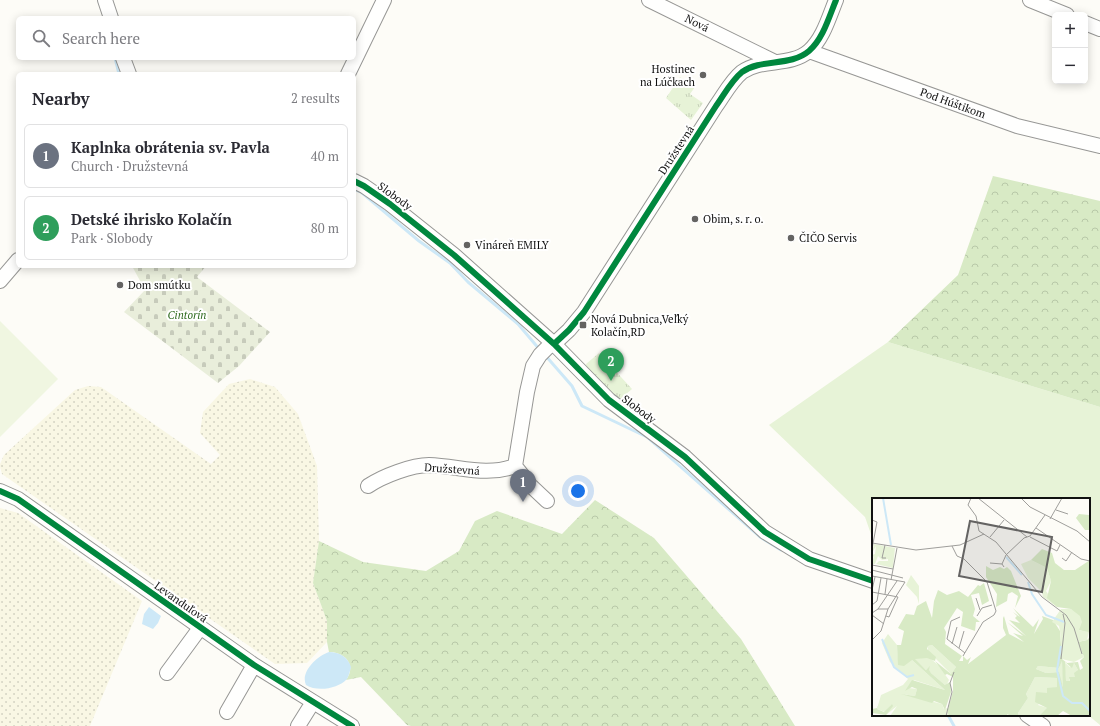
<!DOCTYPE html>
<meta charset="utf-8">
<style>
body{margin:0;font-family:"PT Serif",serif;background:#f2f2f3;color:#2b2b33}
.controls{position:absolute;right:12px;top:12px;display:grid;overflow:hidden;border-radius:6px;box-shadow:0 2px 10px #0003}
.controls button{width:36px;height:36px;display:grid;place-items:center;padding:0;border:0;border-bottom:1px solid #e1e1e2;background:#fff;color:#2b2b33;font:20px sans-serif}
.you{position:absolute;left:578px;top:491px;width:14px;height:14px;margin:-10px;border:3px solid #fff;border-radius:50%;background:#1a73e8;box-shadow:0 0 0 6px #1a73e833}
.badge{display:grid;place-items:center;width:26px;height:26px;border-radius:50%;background:#b45309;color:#fff;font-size:13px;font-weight:700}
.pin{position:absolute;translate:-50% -33px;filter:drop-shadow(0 1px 2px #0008)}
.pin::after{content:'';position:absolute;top:21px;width:14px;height:12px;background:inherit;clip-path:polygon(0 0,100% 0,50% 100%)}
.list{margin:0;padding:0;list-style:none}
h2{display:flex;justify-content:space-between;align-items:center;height:52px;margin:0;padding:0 16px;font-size:17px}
h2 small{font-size:13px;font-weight:400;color:#7c7c81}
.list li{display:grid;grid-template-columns:26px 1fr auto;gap:12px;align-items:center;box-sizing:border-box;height:64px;margin:0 8px 8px;padding:0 8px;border:1px solid #e1e1e2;border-radius:6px}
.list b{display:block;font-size:15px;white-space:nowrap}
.list p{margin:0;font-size:13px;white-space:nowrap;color:#7c7c81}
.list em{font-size:13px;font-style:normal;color:#7c7c81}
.icon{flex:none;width:22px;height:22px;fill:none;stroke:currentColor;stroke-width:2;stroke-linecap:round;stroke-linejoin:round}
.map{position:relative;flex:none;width:1100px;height:726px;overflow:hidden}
.search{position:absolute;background:#fff;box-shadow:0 2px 10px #0003;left:16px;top:16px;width:340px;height:44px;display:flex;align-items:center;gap:10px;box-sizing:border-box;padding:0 14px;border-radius:6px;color:#7c7c81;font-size:15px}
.panel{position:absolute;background:#fff;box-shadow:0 2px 10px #0003;left:16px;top:72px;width:340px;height:196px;border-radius:6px}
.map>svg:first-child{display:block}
</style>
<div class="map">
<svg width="1100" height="726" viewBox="0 0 1100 726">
<defs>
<pattern id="farmland-dots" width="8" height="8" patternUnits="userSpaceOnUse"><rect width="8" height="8" fill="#f9f7e4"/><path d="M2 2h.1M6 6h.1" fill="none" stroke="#d4d3c3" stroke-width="1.8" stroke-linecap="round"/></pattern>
<pattern id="forest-crowns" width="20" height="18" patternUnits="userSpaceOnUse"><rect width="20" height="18" fill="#d8eac5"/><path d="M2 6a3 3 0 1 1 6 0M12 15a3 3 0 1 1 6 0" fill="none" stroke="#b8c8a8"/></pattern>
<pattern id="cemetery-stones" width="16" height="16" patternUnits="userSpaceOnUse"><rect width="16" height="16" fill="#e9eedb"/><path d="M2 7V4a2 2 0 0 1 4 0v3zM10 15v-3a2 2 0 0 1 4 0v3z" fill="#c7cbbb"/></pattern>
<pattern id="park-tufts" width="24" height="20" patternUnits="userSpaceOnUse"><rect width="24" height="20" fill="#e7f3d7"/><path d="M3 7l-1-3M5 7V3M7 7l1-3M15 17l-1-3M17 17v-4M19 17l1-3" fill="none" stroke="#c5cfb8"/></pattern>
</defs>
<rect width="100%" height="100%" fill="#fdfcf7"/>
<path fill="url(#farmland-dots)" d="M250 379 275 387 298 414 317 466 319 541 313 583 327 621V642L307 663 275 664 2 474 0 467V464L4 455 75 390 88 386 101 387 211 464 220 455 200 433 203 412 229 384Z
M0 508 18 513 142 601 90 726H0Z"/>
<path fill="#e7f3d7" d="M888 342 1100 407V725L1088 715 1089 499H873V540L865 517 769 425Z"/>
<path fill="url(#forest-crowns)" d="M993 176 1100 201V407L888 342 958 275Z
M595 500 654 538 741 639 795 726H411L407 725 361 677 346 680C357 665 345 652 329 652L327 642V621L313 583 319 541 363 562 426 571 459 551 475 521 497 511 562 534Z"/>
<path fill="url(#cemetery-stones)" d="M132 266H206L197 277 270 332 239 366 218 383 124 312 145 290Z"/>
<path fill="url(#park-tufts)" d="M680 77 695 87 690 94 703 103 691 120 666 98Z
M599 353 632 389 618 401 587 370 586 364Z"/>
<path fill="#f0f6e1" d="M0 321 58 379 0 437Z"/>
<path fill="#cde8f7" d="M149 607 161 616 158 623 153 629 142 624 144 614Z
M329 652C339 652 348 657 351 667 350 671 349 675 347 679 338 689 317 692 306 685 300 672 317 656 329 652Z"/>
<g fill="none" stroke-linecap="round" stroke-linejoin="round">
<path stroke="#cde8f7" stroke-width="3" d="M115 58 119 74
M354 189 361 192 419 241 450 263 468 282 518 324 540 350
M545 355 572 386 582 406 647 437 760 537 781 550
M948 715 954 726"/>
<defs>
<path id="minor" d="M105 0 111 18
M649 0 775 62
M1030 0 1067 15
M1085 23 1100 29
M809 51 1017 126 1100 146
M123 58 129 74
M348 74 384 0
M354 181 364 186 390 204 454 255 554 344 609 400 685 457 765 532 809 559 873 581
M0 281 18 260
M554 344 569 330 584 312 716 106C724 95 731 81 742 72 762 58 790 67 809 51 823 39 829 17 836 0
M368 486C383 476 412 465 429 465 459 466 486 477 515 466
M0 491 18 499 254 665 352 726
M547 501 530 485 515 466 527 392 533 366 540 355 552 343
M167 673 200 628
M227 712 254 665
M1027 715 1043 726
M298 726 313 702"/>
</defs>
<use href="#minor" stroke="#979795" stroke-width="16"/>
<use href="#minor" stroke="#fffffe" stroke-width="14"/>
<defs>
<path id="cycleway" d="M354 181 364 186 390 204 454 255 554 344 609 400 685 457 765 532 809 559 873 581
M554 344 569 330 584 312 716 106C724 95 731 81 742 72 762 58 790 67 809 51 823 39 829 17 836 0
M0 491 18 499 254 665 352 726"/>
</defs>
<use href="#cycleway" stroke="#fff" stroke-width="8"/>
<use href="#cycleway" stroke="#00873e" stroke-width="6"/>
</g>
<g fill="#646362" stroke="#fff" stroke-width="1.5">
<circle cx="703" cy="75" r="4"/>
<circle cx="695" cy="219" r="4"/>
<circle cx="791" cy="238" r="4"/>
<circle cx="467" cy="245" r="4"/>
<circle cx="120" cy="285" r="4"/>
<rect x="579" y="321" width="8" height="8" rx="2"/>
</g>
<g text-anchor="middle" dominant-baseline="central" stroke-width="4" stroke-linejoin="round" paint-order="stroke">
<g font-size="11" fill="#111" stroke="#fff">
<text transform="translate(697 23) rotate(26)">Nová</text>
<text transform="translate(953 103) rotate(20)">Pod Húštikom</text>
<text transform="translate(676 150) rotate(-57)">Družstevná</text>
<text transform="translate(395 196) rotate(36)">Slobody</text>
<text transform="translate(639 409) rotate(37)">Slobody</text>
<text transform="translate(452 469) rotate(4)">Družstevná</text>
<text transform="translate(181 602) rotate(35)">Levanduľová</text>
</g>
<g font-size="11" fill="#111" stroke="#fff" text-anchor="start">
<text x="695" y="69" text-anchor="end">Hostinec<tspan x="695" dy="13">na Lúčkach</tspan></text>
<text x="703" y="219">Obim, s. r. o.</text>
<text x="799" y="238">ČIČO Servis</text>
<text x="475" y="245">Vináreň EMILY</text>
<text x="128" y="285">Dom smútku</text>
<text x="591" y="319">Nová Dubnica,Veľký<tspan x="591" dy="13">Kolačín,RD</tspan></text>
</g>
<g font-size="11" font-style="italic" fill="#2f6b1f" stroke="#fff">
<text x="187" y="315">Cintorín</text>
</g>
</g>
<g transform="translate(872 498)">
<rect width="218" height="218" fill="#fdfcf7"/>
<path d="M2 46 23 50 21 70 4 66 7 63H16V61L10 62 6 58 3 66H0L2 58 0 60V57L3 56 4 48 0 55ZM159 62 175 70 179 83 174 93 185 109 171 99 170 94 156 80 149 66ZM16 136 25 147 26 161 40 162 73 192 42 182 37 190 45 191 43 198 30 196 70 206 72 211 76 210 75 215 78 218H18L25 208 14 217 20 206 13 214 5 211 9 197 31 187 36 181 18 164 10 145ZM60 147 84 169 79 176 56 153V148ZM46 159 58 160 66 167 77 182 74 188 59 175 56 172 58 169 54 172 44 163 42 161ZM190 162 192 189H191L186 174 174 175 164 171 166 168 187 170ZM192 164 198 169 202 165 206 172 204 179 197 181 198 183H194ZM163 179 185 180V189L179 191 166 207 176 210 167 218H147L146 215 156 200 154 196Z" fill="#e7f3d7"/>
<path d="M207 16 217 17 218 32H213L204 20ZM170 51 180 55 183 65 192 72H203L218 62V138L217 135 207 132 199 111 185 109 175 100 179 83 175 70 159 62ZM114 68 121 72 128 69 132 71 135 69 139 73 149 98 143 110 146 98 140 94 136 96 135 103 124 109 125 96 114 79ZM112 85 117 103 110 107 107 95 99 97 103 111 101 118 108 124H104L103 133 89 128 91 114 85 110 72 130 74 134 73 146 90 158 87 163H91V158L95 162 99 159 96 166 134 137 131 130V120L132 118 137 136 152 144 141 135 151 138 135 124 154 138 137 122 148 125 143 120 145 118 141 114 148 119 141 110 161 129 167 121 162 136 171 121 170 118 181 122 188 133 190 161 195 165 206 164 208 172 211 170 208 163 212 159 206 144 215 142 218 139V218H200L191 213 185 218H167L175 210 163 204 164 194 175 195V190L185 189V180L163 179 154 196 156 200 146 215 147 218H137L136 216 134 218H78L75 215 81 193V179L75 176 73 177 63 163 55 160 43 161 54 172 58 168 57 172 59 175 73 187 78 184 79 194 73 212 70 206 62 203 60 205 29 196 43 198 45 191 40 189 33 193 40 182 73 192 40 162 32 168 26 167 25 147H29L32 133 26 130 34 116 42 117 45 108 54 103 60 120 62 103 66 92 75 97 87 93 96 99 106 87 108 88ZM60 147 84 169 79 176 63 163 64 159 55 151 56 148ZM190 163 191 189 187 174 174 175 164 171 166 168 187 170ZM193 164 200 170 202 165 206 172 202 175 203 179H197L198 183H194ZM7 205 5 211 12 214 20 206 21 208 14 217 0 215V211L5 210Z" fill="#d8eac5" fill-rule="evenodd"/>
<path d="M39 77 47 88V106L45 99 34 87ZM189 111H199L208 118 210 124 207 132 217 134 215 142 206 144 212 159 202 164 190 161 188 133 187 128 180 124Z" fill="#e7f3d7"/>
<path fill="none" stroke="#cde8f7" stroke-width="2" d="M11 0 19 47M134 59 150 77M156 84 160 96 174 117 192 124M10 141 22 169 35 179 42 177M189 148 185 172 191 198 200 205H210L218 213"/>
<path fill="none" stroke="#9f9e9b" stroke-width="1" d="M99 0 96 7 104 18 107 33 124 44 170 99 194 117 202 130 210 156M106 0 155 39M149 0 158 9 205 33 218 44M184 12 196 16M178 21 190 0M0 22 5 24 0 51M164 30 209 61 218 63M118 39 132 22M158 39 185 53 188 47M0 45 44 52 88 47 112 36M13 47 10 60H14M80 48 85 58 92 61 115 84 124 113 122 117 111 124 91 158M134 57 152 40 158 38 173 17M190 60 194 63 200 54M118 65 130 66M0 67 21 71M132 69 130 66 134 57M0 72 31 80M0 78 33 84 16 111 9 133 0 142M19 82 25 50M0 92 3 79M0 94 26 99 17 119 14 118M13 96 15 81M104 100 108 112M0 107 5 103 9 80M6 111 25 83M0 115 6 111H16M0 117 12 126M105 118 110 110 120 107M88 119 79 123 75 141 93 155M80 146 85 129M87 150 92 133M189 161 193 125 191 116M74 218 80 194 78 185 82 174"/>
<path fill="#646362" fill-opacity="0.15" stroke="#646362" stroke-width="2" d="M98 23 180 39 170 94 87 78Z"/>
<rect width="218" height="218" fill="none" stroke="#111" stroke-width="2"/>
</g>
</svg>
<div class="controls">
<button>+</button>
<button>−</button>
</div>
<div class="you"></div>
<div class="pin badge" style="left:523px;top:502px;background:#6b7280">1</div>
<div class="pin badge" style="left:611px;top:381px;background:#2e9e5b">2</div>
<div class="search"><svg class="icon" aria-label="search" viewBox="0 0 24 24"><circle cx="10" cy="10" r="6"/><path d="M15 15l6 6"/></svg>Search here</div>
<section class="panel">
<h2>Nearby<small>2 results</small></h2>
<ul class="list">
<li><span class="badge" style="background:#6b7280">1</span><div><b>Kaplnka obrátenia sv. Pavla</b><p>Church · Družstevná</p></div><em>40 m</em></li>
<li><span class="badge" style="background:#2e9e5b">2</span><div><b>Detské ihrisko Kolačín</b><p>Park · Slobody</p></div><em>80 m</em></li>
</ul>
</section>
</div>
